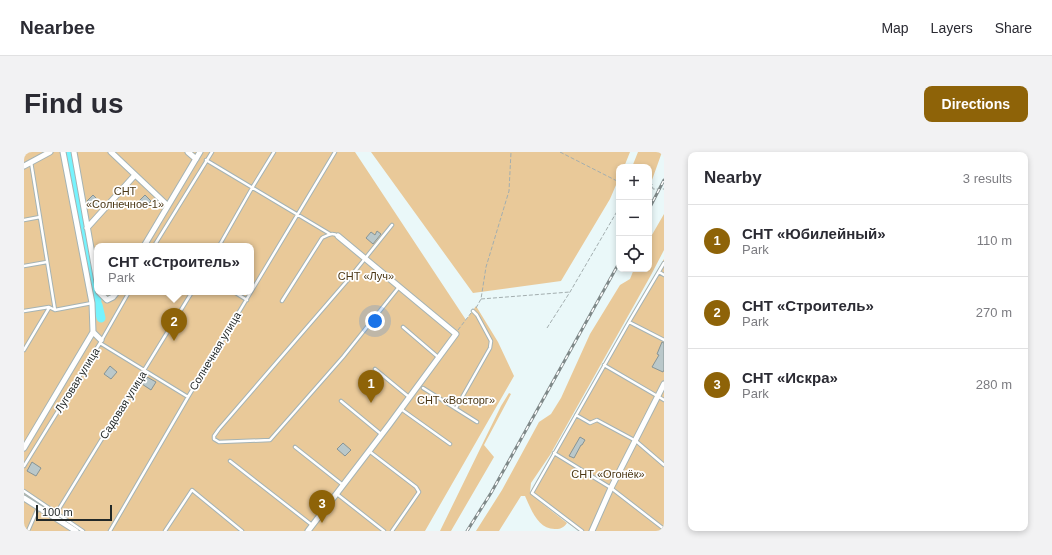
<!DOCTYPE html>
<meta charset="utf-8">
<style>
body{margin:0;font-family:Arial,sans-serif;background:#f2f2f3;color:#2b2b33}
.controls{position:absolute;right:12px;top:12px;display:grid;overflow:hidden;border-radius:8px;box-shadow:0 2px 6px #0003}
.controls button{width:36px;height:36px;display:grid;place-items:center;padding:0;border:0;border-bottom:1px solid #e1e1e2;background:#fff;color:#2b2b33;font:20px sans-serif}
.scale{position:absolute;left:12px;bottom:10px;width:76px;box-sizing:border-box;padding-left:4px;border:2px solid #222828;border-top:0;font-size:11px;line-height:14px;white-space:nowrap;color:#222828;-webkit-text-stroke:3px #fff;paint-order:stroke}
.you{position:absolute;left:351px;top:169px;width:14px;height:14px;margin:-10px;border:3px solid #fff;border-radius:50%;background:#1a73e8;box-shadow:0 0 0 6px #1a73e833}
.badge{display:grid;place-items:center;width:26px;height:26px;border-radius:50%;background:#8e6308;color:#fff;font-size:13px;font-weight:700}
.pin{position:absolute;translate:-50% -33px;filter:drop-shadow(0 1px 2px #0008)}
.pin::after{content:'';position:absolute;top:21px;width:14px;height:12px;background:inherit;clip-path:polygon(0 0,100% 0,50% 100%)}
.popup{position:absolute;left:70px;top:91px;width:160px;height:52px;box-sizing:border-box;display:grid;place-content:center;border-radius:8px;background:#fff;filter:drop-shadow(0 1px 3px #0005);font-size:13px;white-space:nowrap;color:#7c7c81}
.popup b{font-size:15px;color:#2b2b33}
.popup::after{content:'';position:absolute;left:50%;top:100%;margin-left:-8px;border:8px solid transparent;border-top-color:#fff}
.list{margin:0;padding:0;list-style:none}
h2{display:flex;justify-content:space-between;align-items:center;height:52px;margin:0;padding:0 16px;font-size:17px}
h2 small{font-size:13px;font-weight:400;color:#7c7c81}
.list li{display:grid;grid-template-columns:26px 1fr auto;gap:12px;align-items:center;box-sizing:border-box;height:72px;padding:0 16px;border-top:1px solid #e1e1e2}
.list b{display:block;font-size:15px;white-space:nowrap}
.list p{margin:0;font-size:13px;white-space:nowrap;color:#7c7c81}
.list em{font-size:13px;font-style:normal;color:#7c7c81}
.icon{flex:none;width:22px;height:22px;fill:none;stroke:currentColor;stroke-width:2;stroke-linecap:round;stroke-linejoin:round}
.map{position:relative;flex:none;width:640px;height:379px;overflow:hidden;border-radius:8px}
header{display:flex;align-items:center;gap:24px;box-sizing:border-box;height:56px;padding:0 20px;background:#fff;border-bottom:1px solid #e1e1e2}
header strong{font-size:19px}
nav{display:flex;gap:22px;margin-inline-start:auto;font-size:14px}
.intro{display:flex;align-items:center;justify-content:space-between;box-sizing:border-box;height:96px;padding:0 24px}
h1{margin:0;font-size:28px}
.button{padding:10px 18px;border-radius:8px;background:#8e6308;color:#fff;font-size:14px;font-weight:700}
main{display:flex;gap:24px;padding:0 24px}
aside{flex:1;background:#fff;border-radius:8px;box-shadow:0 2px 6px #0003}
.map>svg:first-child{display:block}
</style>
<header>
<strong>Nearbee</strong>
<nav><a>Map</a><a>Layers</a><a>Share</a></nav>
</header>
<div class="intro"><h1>Find us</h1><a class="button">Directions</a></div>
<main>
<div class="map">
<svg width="640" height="379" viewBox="0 0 640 379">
<rect width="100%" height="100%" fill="#eaf8f9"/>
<path fill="#e9c999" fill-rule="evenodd" d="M0 0H331L442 168 452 154 474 190 490 224 401 379H0ZM73 94H227V140H73Z
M347 0H606L600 15H595V26L586 47 537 129 449 141Z
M614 0H638L628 28H625V15H608Z
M640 62V98L627 123 526 303 507 331 506 340 508 342 640 107V379H555L511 346 543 371C540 375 537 377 532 377 514 378 507 357 501 344H497L475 379H452L478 338 515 270 527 262 537 246 566 182 596 133 606 127 610 117H625V88Z
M485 241 487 242 460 293 470 305 427 379H416L477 254Z"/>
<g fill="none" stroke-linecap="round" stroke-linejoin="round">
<path stroke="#76f3fd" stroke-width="9" d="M45 0 73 149
M74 153 77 166"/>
</g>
<path fill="#bac8ca" stroke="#879495" d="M69 43 77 51 76 52 77 54 74 57 73 56 72 57 63 49Z
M121 43 127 49 120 56 114 50Z
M353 79 357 82 349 92 342 86 347 80 351 83Z
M638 190 640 191V218L639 220 628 215 635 203 633 202Z
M86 214 93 220 87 227 80 222Z
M123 225 132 230 127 238 118 232Z
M556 285 561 288 558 293H557L550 306 545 304Z
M319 291 327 298 321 304 313 297Z
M8 310 17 316 12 324 3 319Z"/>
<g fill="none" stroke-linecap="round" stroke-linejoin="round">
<defs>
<path id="lane" d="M182 8 306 82
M7 10 31 158
M0 68 16 65
M368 73 323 129 195 277 190 284V287L195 290 246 288 319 205 375 135
M130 94 188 0
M195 94 228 36 250 0
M0 114 23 110
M635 120 640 123
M210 140 223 148
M258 149 298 86C304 83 308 80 314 84
M0 159 25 155 31 158 68 151
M605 170 640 188
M379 175 414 205
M76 191 164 245
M0 198 25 156
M580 213 640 248
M351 217 385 245
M399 236 453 270
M317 249 357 282
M432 256 466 196 467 189 453 163 449 159
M377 257 426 292
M552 263 566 271 573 268 612 289 640 313
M271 295 319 333
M345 299 392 335 395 340 368 379
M530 301 587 336 640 377
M206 309 288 373
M0 314 76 191 105 140
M0 339 59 379
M313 342 360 379
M30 365 168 140
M4 379 14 356
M86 379 164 245 311 0
M141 379 168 338 218 379
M558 379 508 341 605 170 640 111"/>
<path id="street" d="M50 0 73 130
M87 0 143 53
M164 0 172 7
M0 14 26 0
M63 76 111 23
M120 94 176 0
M75 140 83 148 89 145 93 140
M69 180 77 188
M0 296 69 180 68 151 39 0
M0 346 52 379
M284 379 365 273 432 182 314 84
M568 379 587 336 640 232"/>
</defs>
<use href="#lane" stroke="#a5b3b4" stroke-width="4.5"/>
<use href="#street" stroke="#a5b3b4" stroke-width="7"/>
<path stroke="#a3aeaf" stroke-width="1" stroke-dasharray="4 2" stroke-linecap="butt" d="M536 0 595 30
M625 33 628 32 629 37H640
M457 147 546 140
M452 156 457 147 462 115 485 39 487 0
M523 176 546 140 595 56
M434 178 447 161"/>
<use href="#lane" stroke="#fff" stroke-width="2.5"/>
<use href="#street" stroke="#fff" stroke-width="5"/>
<defs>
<path id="rail" d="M625 57 640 28
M443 379 467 341 595 111"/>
</defs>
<use href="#rail" stroke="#7f8989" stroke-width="3"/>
<use href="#rail" stroke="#fff" stroke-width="1.5" stroke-dasharray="4.5" stroke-linecap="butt"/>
</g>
<g text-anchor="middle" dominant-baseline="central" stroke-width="3.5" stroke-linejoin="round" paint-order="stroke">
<g font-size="11" fill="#4b3715" stroke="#fff">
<text x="101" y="39">СНТ<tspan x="101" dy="13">«Солнечное-1»</tspan></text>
<text x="342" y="124">СНТ «Луч»</text>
<text x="432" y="248">СНТ «Восторг»</text>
<text x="584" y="322">СНТ «Огонёк»</text>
</g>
<g font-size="11" fill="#222828" stroke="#fff">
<text transform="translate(191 199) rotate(-59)">Солнечная улица</text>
<text transform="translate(53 228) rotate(-58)">Луговая улица</text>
<text transform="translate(99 253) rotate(-58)">Садовая улица</text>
</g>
</g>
</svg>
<div class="controls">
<button>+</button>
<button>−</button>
<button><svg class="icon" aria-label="locate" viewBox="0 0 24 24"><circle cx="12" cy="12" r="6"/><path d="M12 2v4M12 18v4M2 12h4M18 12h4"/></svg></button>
</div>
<div class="scale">100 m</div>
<div class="you"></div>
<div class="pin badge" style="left:347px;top:251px">1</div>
<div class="pin badge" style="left:150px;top:189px">2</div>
<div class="popup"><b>СНТ «Строитель»</b>Park</div>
<div class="pin badge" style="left:298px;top:371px">3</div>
</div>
<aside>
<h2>Nearby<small>3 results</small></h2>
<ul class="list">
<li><span class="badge">1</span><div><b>СНТ «Юбилейный»</b><p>Park</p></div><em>110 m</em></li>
<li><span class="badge">2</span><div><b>СНТ «Строитель»</b><p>Park</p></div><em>270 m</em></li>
<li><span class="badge">3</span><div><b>СНТ «Искра»</b><p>Park</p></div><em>280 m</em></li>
</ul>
</aside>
</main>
